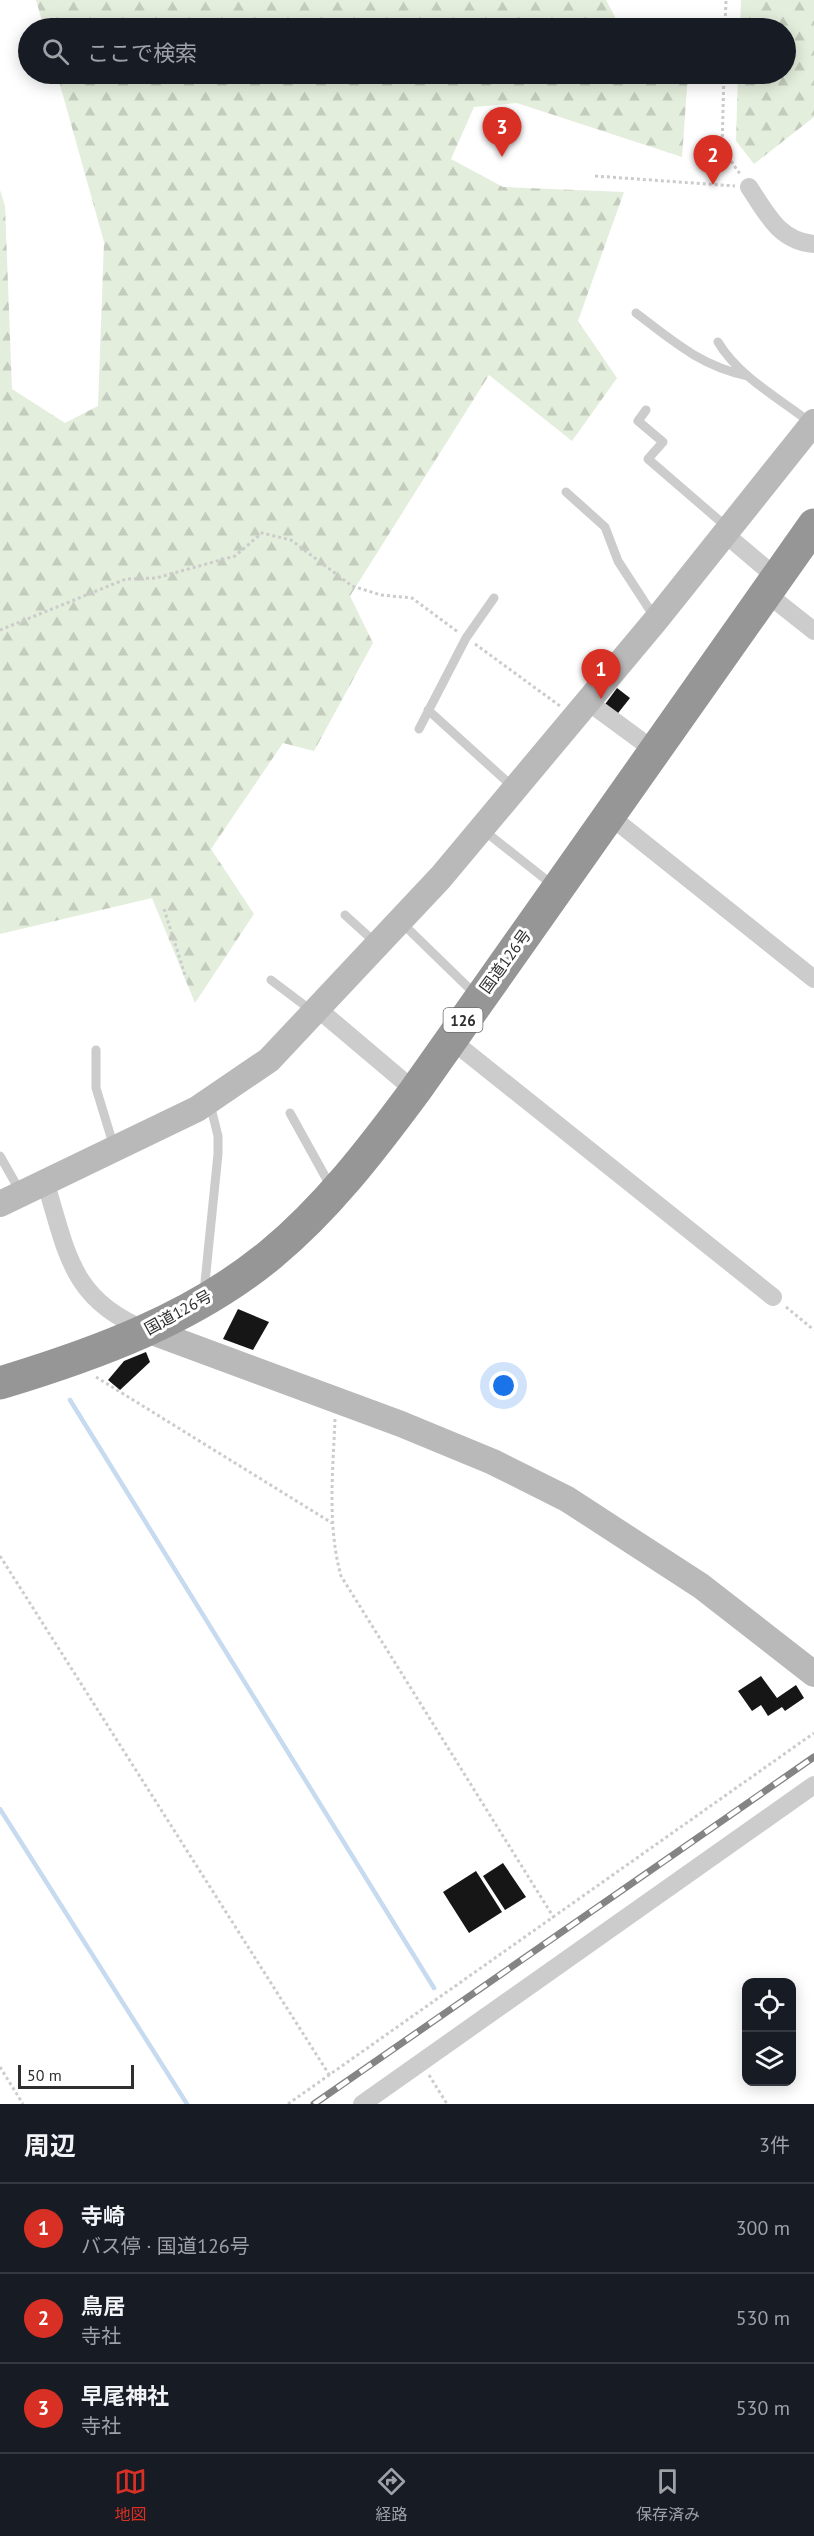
<!DOCTYPE html>
<html lang="ja">
<meta charset="utf-8">
<style>
body{margin:0;font-family:"PT Sans","Noto Sans JP",sans-serif;background:#20242c;color:#f1f3f6}
.controls{position:absolute;right:18px;bottom:18px;display:grid;overflow:hidden;border-radius:12px;box-shadow:0 3px 15px #0003}
.controls button{width:54px;height:54px;display:grid;place-items:center;padding:0;border:0;border-bottom:2px solid #363941;background:#171b24;color:#f1f3f6;font:30px sans-serif}
.scale{position:absolute;left:18px;bottom:15px;width:116px;box-sizing:border-box;padding-left:6px;border:3px solid #2f2f2f;border-top:0;font-size:16px;line-height:21px;white-space:nowrap;color:#2f2f2f;-webkit-text-stroke:4px #fff;paint-order:stroke}
.you{position:absolute;left:504px;top:1386px;width:21px;height:21px;margin:-15px;border:4px solid #fff;border-radius:50%;background:#1a73e8;box-shadow:0 0 0 9px #1a73e833}
.badge{display:grid;place-items:center;width:39px;height:39px;border-radius:50%;background:#d93025;color:#fff;font-size:20px;font-weight:700}
.pin{position:absolute;translate:-50% -50px;filter:drop-shadow(0 2px 3px #0008)}
.pin::after{content:'';position:absolute;top:32px;width:21px;height:18px;background:inherit;clip-path:polygon(0 0,100% 0,50% 100%)}
.list{margin:0;padding:0;list-style:none}
h2{display:flex;justify-content:space-between;align-items:center;height:78px;margin:0;padding:0 24px;font-size:26px}
h2 small{font-size:20px;font-weight:400;color:#9ea1a6}
.list li{display:grid;grid-template-columns:39px 1fr auto;gap:18px;align-items:center;box-sizing:border-box;height:90px;padding:0 24px;border-top:2px solid #363941}
.list b{display:block;font-size:22px;white-space:nowrap}
.list p{margin:0;font-size:20px;white-space:nowrap;color:#9ea1a6}
.list em{font-size:20px;font-style:normal;color:#9ea1a6}
.icon{flex:none;width:33px;height:33px;fill:none;stroke:currentColor;stroke-width:2;stroke-linecap:round;stroke-linejoin:round}
.map{position:relative;flex:none;width:814px;height:2104px;overflow:hidden}
.search{position:absolute;background:#171b24;box-shadow:0 3px 15px #0003;left:18px;right:18px;top:18px;height:66px;display:flex;align-items:center;gap:15px;box-sizing:border-box;padding:0 21px;border-radius:33px;color:#9ea1a6;font-size:22px}
.sheet{height:348px;background:#171b24}
nav{display:flex;justify-content:space-around;align-items:center;box-sizing:border-box;height:84px;border-top:2px solid #363941;background:#171b24;font-size:16px;color:#9ea1a6}
nav a{display:grid;justify-items:center;gap:3px}
nav .on{color:#d93025}
.map>svg:first-child{display:block}
</style>
<div class="map">
<svg width="814" height="2104" viewBox="0 0 814 2104">
<defs>
<pattern id="forest-firs" width="22" height="20" patternUnits="userSpaceOnUse" patternTransform="scale(1.5)"><rect width="22" height="20" fill="#e4eedc"/><path d="M5 1l3.5 6h-7zM16 11l3.5 6h-7z" fill="#c4ccbd"/></pattern>
</defs>
<rect width="100%" height="100%" fill="#fff"/>
<path fill="url(#forest-firs)" d="M36 0H606L621 28H44Z
M741 0H814V117L754 164 736 141 738 74H786V28H740Z
M57 74H688L682 157 517 103 474 107 451 159 503 187 624 192 578 321 617 378 572 441 489 375 350 596 373 643 314 751 283 743 211 849 254 914 195 1003 152 898 0 934V190L5 206 12 389 65 423 98 406 104 242Z"/>
<g fill="none" stroke-linecap="round" stroke-linejoin="round">
<path stroke="#c6dbef" stroke-width="4.5" d="M70 1400 434 1988
M0 1809 187 2104"/>
</g>
<path fill="#161616" d="M617 688 630 698 615 717 603 707Z
M238 1309 269 1322 253 1350 223 1339Z
M146 1352 150 1362 120 1390 108 1380 124 1361Z
M761 1676 777 1698 796 1685 804 1698 785 1711 782 1707 768 1716 761 1705 752 1711 738 1691Z
M503 1863 526 1897 505 1910 483 1876Z
M476 1871 502 1912 469 1933 443 1892Z"/>
<g fill="none" stroke-linecap="round" stroke-linejoin="round">
<path stroke="#ccc" stroke-width="3" stroke-dasharray="3 3" stroke-linecap="butt" d="M725 28 726 0
M724 74 722 148 740 174
M595 176 735 186
M0 630 126 579 156 578 235 556 262 533 291 540 352 586 381 595 412 598 458 632
M475 644 560 706
M164 909 186 978
M786 1307 814 1330
M96 1377 332 1523
M335 1419C333 1471 327 1525 341 1576L554 1918
M0 1556 330 2076
M0 2067 23 2104
M429 2075 447 2104
M288 2104 814 1733"/>
<path stroke="#ccc" stroke-width="9" d="M636 313C674 342 701 366 748 376
M718 342C738 376 780 399 811 423
M646 410 638 421 663 442 648 459 728 528
M566 492 605 527 618 561 655 618
M428 710 513 787
M419 729 466 638 494 598
M482 829 554 886
M345 915 377 944
M402 923 476 995
M271 980 312 1011
M96 1050V1088L114 1147
M290 1113 331 1187
M0 1156 21 1193
M204 1292 218 1154V1136L210 1104"/>
<path stroke="#ccc" stroke-width="18" d="M749 187C767 214 779 241 814 244
M725 534 777 578
M766 593 814 631
M587 701 655 751
M610 816 814 979
M318 1009 415 1091
M450 1039 773 1297
M45 1181C67 1251 70 1300 146 1330
M362 2104 814 1785"/>
<path stroke="#b9b9b9" stroke-width="26" d="M0 1204 197 1109 269 1060 441 877 656 620 814 422
M147 1330 401 1424 493 1462 567 1499 701 1586 814 1674"/>
<path stroke="#969696" stroke-width="33" d="M0 1383C96 1354 192 1319 270 1255 327 1208 372 1149 415 1091L814 525"/>
<defs>
<path id="rail" d="M314 2104 814 1757"/>
</defs>
<use href="#rail" stroke="#848484" stroke-width="7"/>
<use href="#rail" stroke="#fff" stroke-width="4.5" stroke-dasharray="14" stroke-linecap="butt"/>
</g>
<g text-anchor="middle" dominant-baseline="central" stroke-width="6" stroke-linejoin="round" paint-order="stroke">
<rect fill="#fff" stroke="#6d6d6d" stroke-width="1.5" x="443.5" y="1008" width="39" height="24" rx="4.5"/>
<g font-size="15" font-weight="bold" fill="#2f2f2f">
<text x="463" y="1020">126</text>
</g>
<g font-size="16" fill="#2f2f2f" stroke="#fff">
<text transform="translate(505 961) rotate(-54)">国道126号</text>
<text transform="translate(178 1312) rotate(-29)">国道126号</text>
</g>
</g>
</svg>
<div class="controls">
<button><svg class="icon" aria-label="locate" viewBox="0 0 24 24"><circle cx="12" cy="12" r="6"/><path d="M12 2v4M12 18v4M2 12h4M18 12h4"/></svg></button>
<button><svg class="icon" aria-label="layers" viewBox="0 0 24 24"><path d="M12 4l9 5-9 5-9-5zM3 14l9 5 9-5"/></svg></button>
</div>
<div class="scale">50 m</div>
<div class="you"></div>
<div class="pin badge" style="left:601px;top:699px">1</div>
<div class="pin badge" style="left:713px;top:185px">2</div>
<div class="pin badge" style="left:502px;top:157px">3</div>
<div class="search"><svg class="icon" aria-label="search" viewBox="0 0 24 24"><circle cx="10" cy="10" r="6"/><path d="M15 15l6 6"/></svg>ここで検索</div>
</div>
<section class="sheet">
<h2>周辺<small>3件</small></h2>
<ul class="list">
<li><span class="badge">1</span><div><b>寺崎</b><p>バス停 · 国道126号</p></div><em>300 m</em></li>
<li><span class="badge">2</span><div><b>鳥居</b><p>寺社</p></div><em>530 m</em></li>
<li><span class="badge">3</span><div><b>早尾神社</b><p>寺社</p></div><em>530 m</em></li>
</ul>
</section>
<nav>
<a class="on"><svg class="icon" aria-label="map" viewBox="0 0 24 24"><path d="M3 6l6-2 6 2 6-2v14l-6 2-6-2-6 2zM9 4v14M15 6v14"/></svg>地図</a>
<a><svg class="icon" aria-label="directions" viewBox="0 0 24 24"><path d="M12 3l9 9-9 9-9-9zM9 14v-3h6M13 9l2 2-2 2"/></svg>経路</a>
<a><svg class="icon" aria-label="saved" viewBox="0 0 24 24"><path d="M7 4h10v16l-5-4-5 4z"/></svg>保存済み</a>
</nav>
